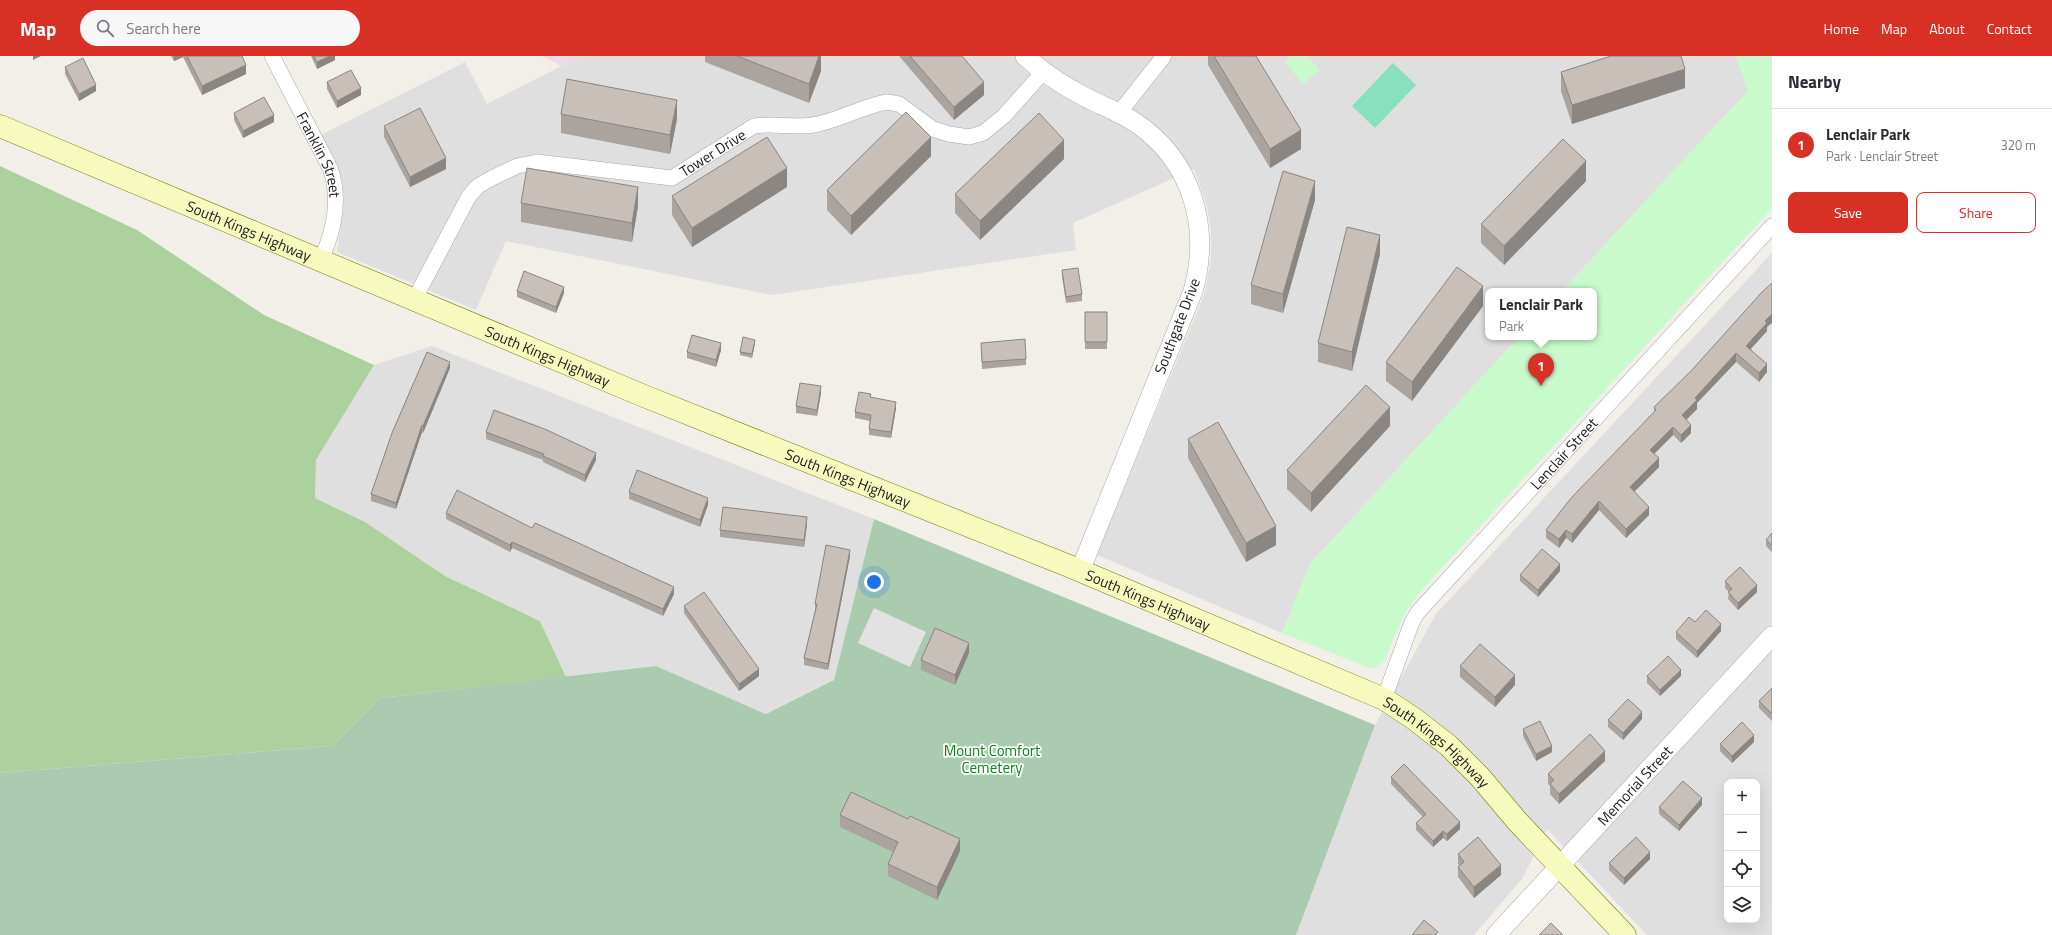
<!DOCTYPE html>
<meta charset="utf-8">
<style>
body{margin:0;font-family:"Titillium Web",sans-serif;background:#f7f7f7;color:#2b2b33}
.controls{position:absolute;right:12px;bottom:12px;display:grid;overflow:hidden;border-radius:8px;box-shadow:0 4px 16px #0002}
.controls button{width:36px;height:36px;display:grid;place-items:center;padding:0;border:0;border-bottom:1px solid #e1e1e2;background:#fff;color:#2b2b33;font:20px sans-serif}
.you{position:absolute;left:874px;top:526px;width:14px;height:14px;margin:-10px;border:3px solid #fff;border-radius:50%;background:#1a73e8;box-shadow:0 0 0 6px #1a73e833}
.badge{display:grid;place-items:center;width:26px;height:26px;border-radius:50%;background:#d93025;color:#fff;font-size:13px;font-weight:700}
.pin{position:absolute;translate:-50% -33px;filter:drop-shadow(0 1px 2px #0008)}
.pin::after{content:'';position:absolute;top:21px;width:14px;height:12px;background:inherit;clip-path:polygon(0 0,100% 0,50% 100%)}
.popup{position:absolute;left:1485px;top:232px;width:112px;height:52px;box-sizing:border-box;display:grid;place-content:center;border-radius:8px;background:#fff;filter:drop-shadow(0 1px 3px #0005);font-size:13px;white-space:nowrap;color:#7c7c81}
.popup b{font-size:15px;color:#2b2b33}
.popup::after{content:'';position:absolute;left:50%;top:100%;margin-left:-8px;border:8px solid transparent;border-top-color:#fff}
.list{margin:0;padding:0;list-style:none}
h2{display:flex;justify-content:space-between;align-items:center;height:52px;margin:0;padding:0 16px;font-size:17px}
h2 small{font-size:13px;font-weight:400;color:#7c7c81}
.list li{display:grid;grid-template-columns:26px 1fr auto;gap:12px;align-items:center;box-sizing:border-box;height:72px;padding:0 16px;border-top:1px solid #e1e1e2}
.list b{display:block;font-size:15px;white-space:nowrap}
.list p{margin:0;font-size:13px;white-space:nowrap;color:#7c7c81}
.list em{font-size:13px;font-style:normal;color:#7c7c81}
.actions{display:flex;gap:8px;padding:12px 16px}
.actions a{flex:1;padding:9px 0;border:1px solid #d93025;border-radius:8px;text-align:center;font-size:14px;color:#d93025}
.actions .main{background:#d93025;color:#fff}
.icon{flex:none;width:22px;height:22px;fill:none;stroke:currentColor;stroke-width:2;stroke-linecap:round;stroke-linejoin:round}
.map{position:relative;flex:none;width:1772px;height:879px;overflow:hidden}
header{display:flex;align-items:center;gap:24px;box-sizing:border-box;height:56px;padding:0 20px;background:#d93025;color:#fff}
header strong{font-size:19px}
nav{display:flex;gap:22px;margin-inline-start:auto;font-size:14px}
.search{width:280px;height:36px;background:#f7f7f7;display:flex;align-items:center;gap:10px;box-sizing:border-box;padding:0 14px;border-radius:22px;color:#7c7c81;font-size:15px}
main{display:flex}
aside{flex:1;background:#fff}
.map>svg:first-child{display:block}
</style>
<header>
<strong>Map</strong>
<div class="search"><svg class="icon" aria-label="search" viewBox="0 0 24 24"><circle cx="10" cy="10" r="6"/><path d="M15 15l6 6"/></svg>Search here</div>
<nav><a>Home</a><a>Map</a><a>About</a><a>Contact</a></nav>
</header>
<main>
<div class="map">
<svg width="1772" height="879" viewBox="0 0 1772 879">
<rect width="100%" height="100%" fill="#f2efe9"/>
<path fill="#e0dfdf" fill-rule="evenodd" d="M581 0H1736L1748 35 1562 235H1488V281H1519L1310 508 1282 577 1097 499 1204 239 1211 203V175L1207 150 1194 113 1073 167 1076 194 772 239 506 185 476 254 337 196 344 143 342 124 321 79 465 6 487 48Z
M1772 197V879H1647L1547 773 1522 823 1474 879H1296L1375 669 1436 558ZM1727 726H1757V864H1727Z
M432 290 874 463 834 624 766 658 656 610 566 621 540 565 445 520 365 466 315 442 316 404 374 309Z"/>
<path fill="#ebdbe8" d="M542 0H581L561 10Z"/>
<path fill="#add19e" d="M0 110 137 174 264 259 374 309 316 404 315 442 365 466 445 520 540 565 566 621 380 642 332 690 0 717Z"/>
<path fill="#aacbaf" d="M874 463 1375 669 1296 879H0V717L332 690 380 642 656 610 766 658 834 624Z"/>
<path fill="#c8facc" d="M1290 0H1307L1320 14 1303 28 1285 6Z
M1736 0H1772V152L1419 537 1405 557 1384 605 1376 612 1367 611 1282 577 1310 508 1519 281H1594V235H1562L1748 35Z"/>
<path fill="#88e0be" d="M1393 7 1416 29 1375 72 1352 50Z"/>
<path fill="#e2e2e2" d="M874 552 926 576 910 611 858 587Z"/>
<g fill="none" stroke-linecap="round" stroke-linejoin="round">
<defs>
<g id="minor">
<path id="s1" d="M272 0 330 112C341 142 334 175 321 204"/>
<path d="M1119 57 1164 0"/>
<path id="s2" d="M414 244 469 140 478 130 492 122 517 110 537 106 672 122 754 70C773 67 793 72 813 69 839 65 862 50 887 46L899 48 933 73 949 78 969 81 983 77 1004 60 1044 15"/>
<path id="s3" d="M1384 643 1412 566 1418 556 1772 170"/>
</g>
<g id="tertiary">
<path d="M1025 0C1042 16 1064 30 1085 41 1102 50 1120 56 1136 67 1192 105 1211 171 1193 235L1080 515"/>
<path id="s4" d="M1496 879 1772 580"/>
</g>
<g id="secondary">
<path id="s5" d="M0 70 644 340 1069 510 1384 643 1413 662 1449 690 1480 721 1517 765 1625 879"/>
</g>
</defs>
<use href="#minor" stroke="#a9a9a9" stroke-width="16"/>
<use href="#tertiary" stroke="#a9a9a9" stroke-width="20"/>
<use href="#secondary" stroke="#707d05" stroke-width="23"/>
<use href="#minor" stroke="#fff" stroke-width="15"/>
<use href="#tertiary" stroke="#fff" stroke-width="19"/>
<use href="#secondary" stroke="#f7fabf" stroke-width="22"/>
</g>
<path fill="#aba49e" d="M171 0H242L246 18 202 39 183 1 174 5Z
M311 0H335V4L317 13Z
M705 0H821V15L809 47 705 6Z
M899 0H962L984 39 954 64Z
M1208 0H1256L1301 93 1270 112 1208 9Z
M65 11 96 35 79 45 65 18Z
M1561 16 1685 32 1572 68 1561 35Z
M327 26 361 39 337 52 327 33Z
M234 57 274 66 243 82 234 64Z
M561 58 677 63 670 98 561 77Z
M384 70 446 113 410 131 384 81Z
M931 100 851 179 827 154V134Z
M1064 103 980 184 955 157V138Z
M1586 125 1504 209 1481 187V168Z
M787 131 692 191 672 159V140Z
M1315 144 1283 257 1251 248V229Z
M521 147 638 150 632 186 521 166Z
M1380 198 1352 315 1318 306V287Z
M1062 214 1082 238V245L1066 247 1062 221Z
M517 235 564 237 556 257 517 241Z
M1483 250 1412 345 1386 325V306Z
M1085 256H1107V293H1085Z
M1767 271V275L1751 293 1767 316 1759 326 1736 306 1697 347V353L1686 364 1691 377 1681 387 1673 379 1654 398 1659 411 1634 436 1649 459 1626 482 1599 454 1572 487 1566 482 1559 492 1546 482V474L1654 356V351Z
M755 287 752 302 740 299V296Z
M981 287 1026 303V309L982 313Z
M721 294 716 311 687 302V296Z
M450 312 423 377 422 376 396 453 371 445V438Z
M821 337 817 360 796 357V350Z
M871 342 896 352 891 382 869 379V373L870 365 855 362V356Z
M1390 370 1311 456 1287 433V414Z
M486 376 596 404 585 426 543 406V404L486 383Z
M1188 383 1276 489 1246 506 1188 402Z
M629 436 708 449 700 471 629 443Z
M446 457 674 538 663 560 512 492 510 496 446 463Z
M807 468 804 491 720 481V474Z
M1772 477V496L1766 490V484Z
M850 500 828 614 804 609V602L815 555V548Z
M1560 515 1538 541 1520 525V519Z
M1725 525 1757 536 1738 554 1728 543 1729 536 1725 532Z
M684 550 759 620 739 635 684 557Z
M1695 566 1721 575 1697 602 1676 583V576Z
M969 597 955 629 921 614V604Z
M1460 610 1515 629 1495 651 1460 621Z
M1647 620H1681L1660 640 1647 627Z
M1772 632V665L1759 652V645Z
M1642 663 1623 684 1608 671V664Z
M1523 673 1552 696 1536 705 1523 680Z
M1754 686 1732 707 1720 695V688Z
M1605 705 1559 748 1550 738V730L1548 728V718Z
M1391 721 1460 773 1447 785 1443 782 1433 791 1416 774V767L1423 761 1391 728Z
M1702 749 1679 775 1659 758V751Z
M840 759 908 763 960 795 937 844 888 820V808L893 796 840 771Z
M1458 798 1501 819 1474 842 1458 821V811L1460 810 1458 808Z
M1650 803 1624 829 1609 814V807Z"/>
<path fill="#8b8681" d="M33 0H41L33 4Z
M174 0H183V1L174 5Z
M330 0H335V4L317 13V6Z
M819 0H821V15L809 47V28Z
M246 9V18L202 39V30Z
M1685 13V32L1572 68V49Z
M984 26V39L954 64V51Z
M96 29V35L79 45V38Z
M361 32V39L337 52V45Z
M677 44V63L670 98V79Z
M274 59V66L243 82V75Z
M1301 74V93L1270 112V93Z
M931 81V100L851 179V160Z
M1064 84V103L980 184V165Z
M446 102V113L410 131V121Z
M1586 105V125L1504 209V190Z
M787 112V131L692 191V172Z
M1315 125V144L1283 257V238Z
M638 131V150L632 186V167Z
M1380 179V198L1352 315V296Z
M1483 230V250L1412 345V326Z
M564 231V237L556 257V251Z
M1772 258V267L1767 271V275L1746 298V290L1765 265Z
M755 284V287L752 302V298Z
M721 287V294L716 311V304Z
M1736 297V306L1697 347V353L1682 368V359L1695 342Z
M450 306V312L423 377V370Z
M1767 308V316L1759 326V317Z
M821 330V337L817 360V354Z
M896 346V352L891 382V376Z
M1390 351V370L1311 456V437Z
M422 369V376L396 453V447Z
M1691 369V377L1681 387V379Z
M1673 371V379L1650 402V394Z
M596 397V404L585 426V419Z
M1659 402V411L1630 440V431Z
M708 442V449L700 471V464Z
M1599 445V454L1572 487V478Z
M1649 451V459L1626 482V473Z
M807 461V468L804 491V484Z
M1276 470V489L1246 506V487Z
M1566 474V482L1559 492V483Z
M512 486V492L510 496V489Z
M850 494V500L828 614V608Z
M1560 508V515L1538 541V534Z
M1757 529V536L1738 554V547Z
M674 531V538L663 560V553Z
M1721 568V575L1697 602V595Z
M969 587V597L955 629V619Z
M759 613V620L739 635V628Z
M1681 614V620L1660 640V634Z
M1515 619V629L1495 651V641Z
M1642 656V663L1623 684V677Z
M1754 679V686L1732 707V700Z
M1552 690V696L1536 705V698Z
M1605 695V705L1559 748V738Z
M1702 742V749L1679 775V769Z
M1460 766V773L1447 785V778Z
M1443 775V782L1433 791V785Z
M960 783V795L937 844V831Z
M1650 796V803L1624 829V822Z
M1501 809V819L1474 842V831Z"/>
<path fill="#c7bfb8" stroke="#8b8681" d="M187 0H242L246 9 202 30Z
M314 0H330L317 6Z
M737 0H819L809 28Z
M910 0H962L984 26 954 51Z
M1214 0H1256L1301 74 1270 93Z
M1611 0H1681L1685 13 1572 49 1561 16Z
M83 2 96 29 79 38 65 11Z
M351 14 361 32 337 45 327 26Z
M567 23 677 44 670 79 561 58Z
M264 41 274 59 243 75 234 57Z
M420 52 446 102 410 121 384 70Z
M906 56 931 81 851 160 827 134Z
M1039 57 1064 84 980 165 955 138Z
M767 81 787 112 692 172 672 140Z
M1563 83 1586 105 1504 190 1481 168Z
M527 112 638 131 632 167 521 147Z
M1283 115 1315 125 1283 238 1251 229Z
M1347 171 1380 179 1352 296 1318 287Z
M1457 211 1483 230 1412 326 1386 306Z
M1078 212 1082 238 1066 241 1062 214Z
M524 215 564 231 556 251 517 235Z
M1772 227V258L1765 265 1767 267 1746 290 1767 308 1759 317 1736 297 1695 342 1697 344 1682 359 1691 369 1681 379 1673 371 1650 394 1659 402 1630 431 1649 451 1626 473 1599 445 1572 478 1566 474 1559 483 1546 474 1572 441 1656 354 1654 351 1691 315 1762 236Z
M1085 256H1107V286H1085Z
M692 279 721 287 716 304 687 296Z
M743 281 755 284 752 298 740 296Z
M1025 283 1026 303 982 306 981 287Z
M427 296 450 306 423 370 422 369 396 447 371 438 392 377Z
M800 327 821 330 817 354 796 350Z
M1366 329 1390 351 1311 437 1287 414Z
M859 336 871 338 870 341 896 346 891 376 869 373 871 359 855 356Z
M494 354 547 374 596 397 585 419 543 400 544 398 486 376Z
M1218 366 1276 470 1246 487 1188 383Z
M637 414 708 442 700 464 629 436Z
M457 434 532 472 535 467 674 531 663 553 512 486 510 489 446 457Z
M723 451 807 461 804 484 720 474Z
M1772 477V489L1766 484Z
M826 489 850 494 828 608 804 602 817 548H815Z
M1542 493 1560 508 1538 534 1520 519Z
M1740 511 1757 529 1738 547 1728 536 1732 533 1725 525Z
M704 536 759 613 739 628 684 550Z
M1706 554 1721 568 1697 595 1676 576 1689 561 1695 566Z
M935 572 969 587 955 619 921 604Z
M1480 588 1515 619 1495 641 1460 610Z
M1668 600 1681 614 1660 634 1647 620Z
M1772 632V658L1759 645Z
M1628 643 1642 656 1623 677 1608 664Z
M1540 665 1552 690 1536 698 1523 673Z
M1742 666 1754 679 1732 700 1720 688Z
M1590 678 1605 695 1559 738 1550 728 1554 724 1548 718Z
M1404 708 1460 766 1447 778 1443 775 1433 785 1416 767 1426 758 1391 721Z
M1683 725 1702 742 1679 769 1659 751Z
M851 736 908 763 910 760 960 783 937 831 888 808 898 786 840 759Z
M1478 781 1501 809 1474 831 1458 811 1464 806 1458 798Z
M1636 781 1650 796 1624 822 1609 807Z
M1424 864 1438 876 1435 879H1412Z
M1551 867 1563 879H1539Z"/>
<g text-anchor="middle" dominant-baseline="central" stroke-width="3.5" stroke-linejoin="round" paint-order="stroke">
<g font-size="15" fill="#222" stroke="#fff">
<text stroke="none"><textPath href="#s2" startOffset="379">Tower Drive</textPath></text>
<text stroke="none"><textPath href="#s1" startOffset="110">Franklin Street</textPath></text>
<text stroke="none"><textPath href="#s5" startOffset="270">South Kings Highway</textPath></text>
<text transform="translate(1177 270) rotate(-69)">Southgate Drive</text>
<text stroke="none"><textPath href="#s5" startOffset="594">South Kings Highway</textPath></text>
<text stroke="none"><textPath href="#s3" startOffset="309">Lenclair Street</textPath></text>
<text stroke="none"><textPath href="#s5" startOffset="918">South Kings Highway</textPath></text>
<text stroke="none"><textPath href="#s5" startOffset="1242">South Kings Highway</textPath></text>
<text stroke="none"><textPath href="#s5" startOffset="1566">South Kings Highway</textPath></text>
<text stroke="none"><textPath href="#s4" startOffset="204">Memorial Street</textPath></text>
</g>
<g font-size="15" fill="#0c8416" stroke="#fff">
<text x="992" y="694">Mount Comfort<tspan x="992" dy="17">Cemetery</tspan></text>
</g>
</g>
</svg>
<div class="controls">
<button>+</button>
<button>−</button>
<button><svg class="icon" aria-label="locate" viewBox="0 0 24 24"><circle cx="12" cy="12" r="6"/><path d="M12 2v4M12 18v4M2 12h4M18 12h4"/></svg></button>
<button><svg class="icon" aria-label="layers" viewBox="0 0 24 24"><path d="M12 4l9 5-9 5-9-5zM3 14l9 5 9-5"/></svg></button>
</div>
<div class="you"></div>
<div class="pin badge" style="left:1541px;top:330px">1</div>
<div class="popup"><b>Lenclair Park</b>Park</div>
</div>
<aside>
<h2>Nearby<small></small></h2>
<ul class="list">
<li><span class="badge">1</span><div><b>Lenclair Park</b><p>Park · Lenclair Street</p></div><em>320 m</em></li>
</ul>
<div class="actions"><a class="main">Save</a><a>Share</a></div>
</aside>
</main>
